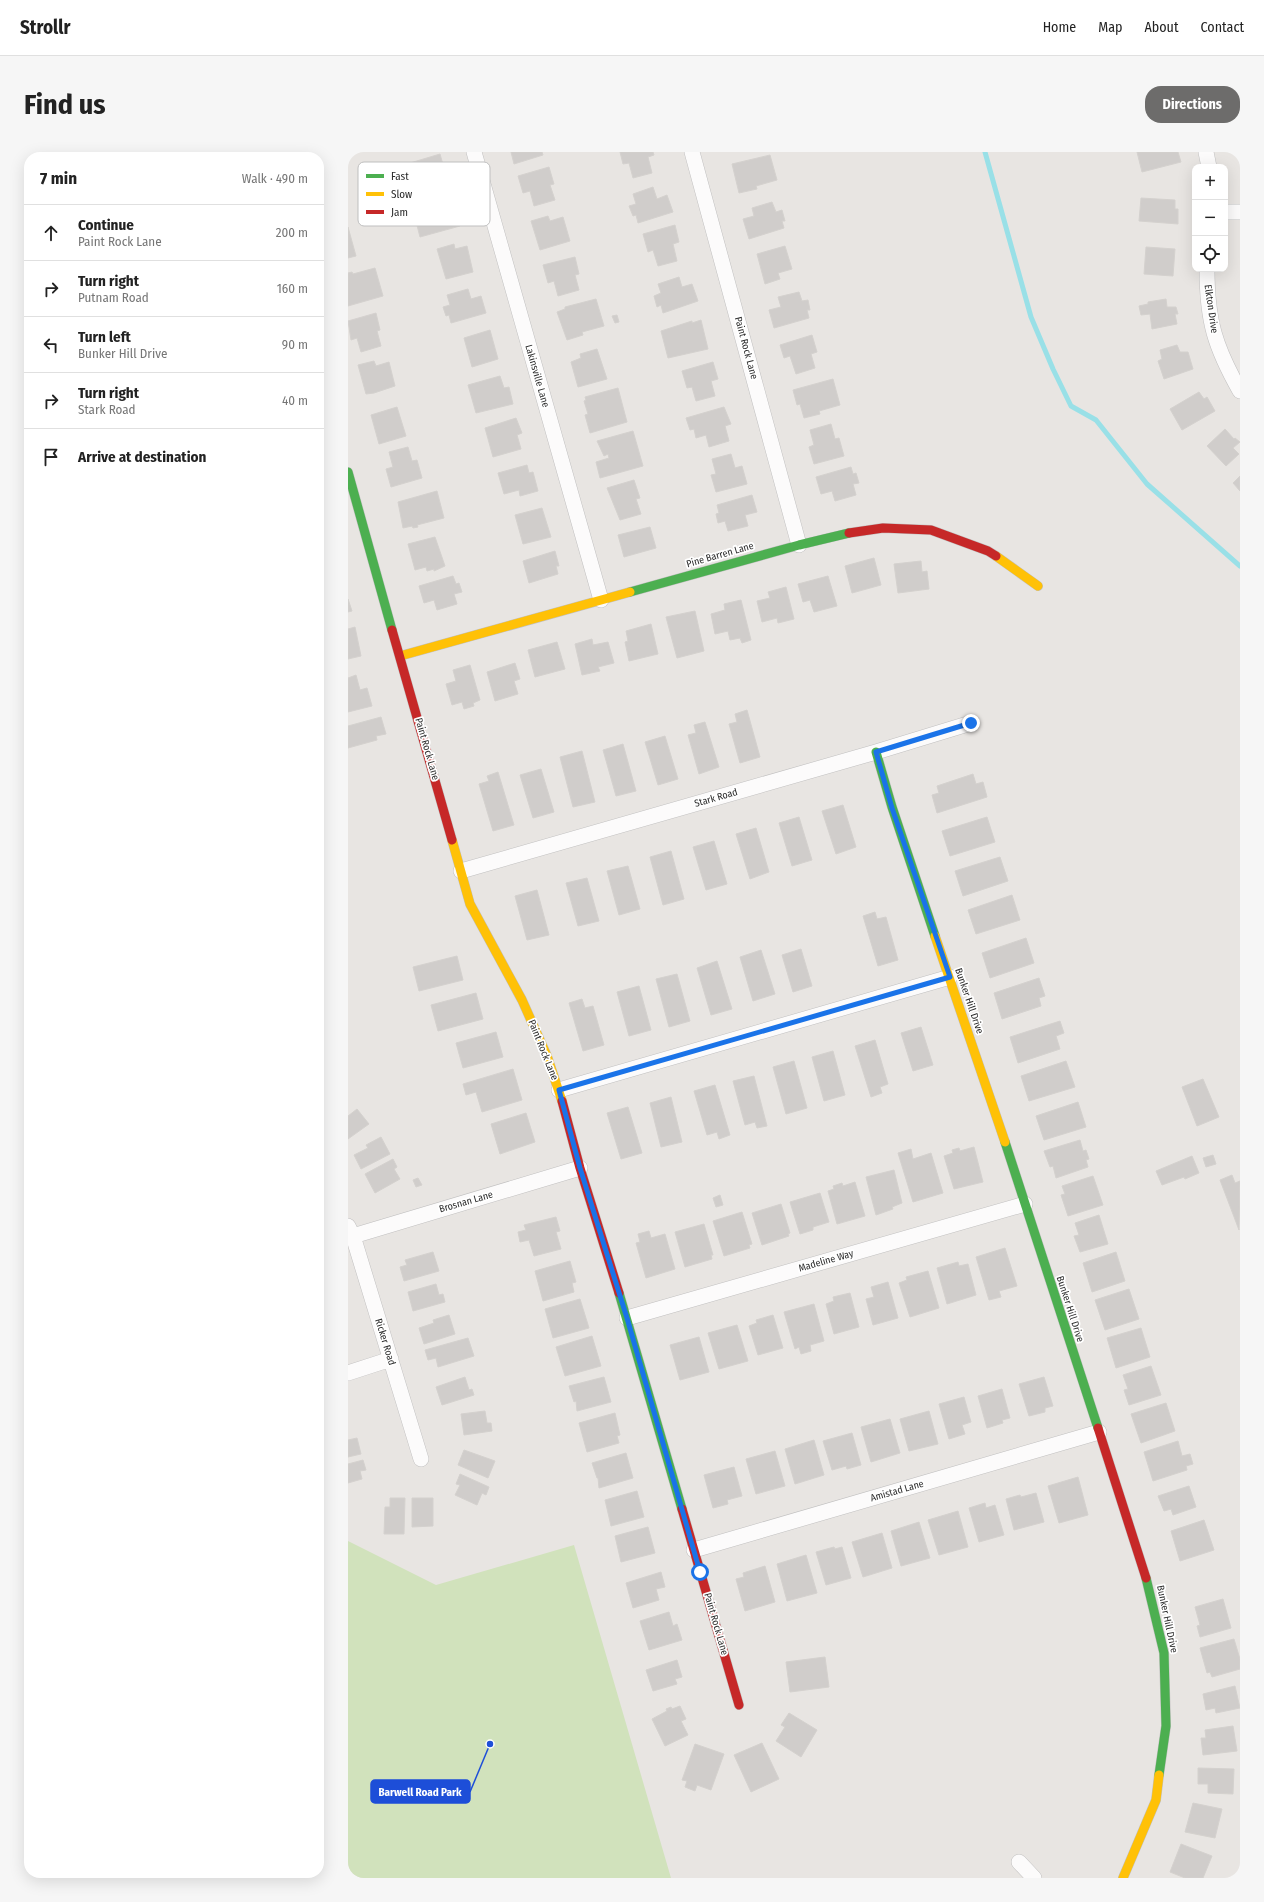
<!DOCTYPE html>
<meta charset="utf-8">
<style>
body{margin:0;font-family:"Fira Sans Condensed",sans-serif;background:#f6f6f6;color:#222}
.controls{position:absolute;right:12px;top:12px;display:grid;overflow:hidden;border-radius:8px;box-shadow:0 4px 16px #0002}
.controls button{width:36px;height:36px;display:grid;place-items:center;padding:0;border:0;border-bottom:1px solid #e0e0e0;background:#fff;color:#222;font:20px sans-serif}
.stop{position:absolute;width:12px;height:12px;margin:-9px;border:3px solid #1a73e8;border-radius:50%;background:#fff}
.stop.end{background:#1a73e8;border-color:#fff;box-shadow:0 1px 4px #0008}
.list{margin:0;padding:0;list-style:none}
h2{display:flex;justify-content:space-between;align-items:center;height:52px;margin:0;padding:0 16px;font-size:17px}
h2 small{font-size:13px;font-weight:400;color:#767676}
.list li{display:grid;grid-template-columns:26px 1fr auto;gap:12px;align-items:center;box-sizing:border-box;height:56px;padding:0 16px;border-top:1px solid #e0e0e0}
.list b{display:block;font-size:15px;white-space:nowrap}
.list p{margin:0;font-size:13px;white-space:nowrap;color:#767676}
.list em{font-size:13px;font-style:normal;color:#767676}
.icon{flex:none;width:22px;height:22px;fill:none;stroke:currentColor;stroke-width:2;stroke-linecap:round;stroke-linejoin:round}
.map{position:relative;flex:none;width:892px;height:1726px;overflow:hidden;border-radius:16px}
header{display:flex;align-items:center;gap:24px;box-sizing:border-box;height:56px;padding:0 20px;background:#fff;border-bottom:1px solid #e0e0e0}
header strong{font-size:19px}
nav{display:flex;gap:22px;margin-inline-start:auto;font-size:14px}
.intro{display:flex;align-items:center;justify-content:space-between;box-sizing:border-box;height:96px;padding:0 24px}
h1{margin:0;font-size:28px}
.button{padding:10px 18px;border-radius:16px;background:#6d6c6b;color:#fff;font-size:14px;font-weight:700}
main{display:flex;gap:24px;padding:0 24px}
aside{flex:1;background:#fff;border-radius:16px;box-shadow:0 4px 16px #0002}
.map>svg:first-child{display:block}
</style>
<header>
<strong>Strollr</strong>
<nav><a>Home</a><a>Map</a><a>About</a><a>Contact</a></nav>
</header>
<div class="intro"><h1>Find us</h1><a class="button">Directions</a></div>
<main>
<aside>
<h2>7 min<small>Walk · 490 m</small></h2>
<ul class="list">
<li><svg class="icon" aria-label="ahead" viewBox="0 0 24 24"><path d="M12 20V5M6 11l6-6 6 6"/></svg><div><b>Continue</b><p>Paint Rock Lane</p></div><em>200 m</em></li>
<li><svg class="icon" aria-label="right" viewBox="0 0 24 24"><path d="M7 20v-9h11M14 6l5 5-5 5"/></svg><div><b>Turn right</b><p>Putnam Road</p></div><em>160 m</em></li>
<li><svg class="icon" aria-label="left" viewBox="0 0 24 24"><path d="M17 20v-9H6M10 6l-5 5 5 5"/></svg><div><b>Turn left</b><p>Bunker Hill Drive</p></div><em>90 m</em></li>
<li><svg class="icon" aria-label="right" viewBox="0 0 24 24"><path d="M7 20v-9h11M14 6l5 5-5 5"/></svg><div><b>Turn right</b><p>Stark Road</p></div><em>40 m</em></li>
<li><svg class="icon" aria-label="arrive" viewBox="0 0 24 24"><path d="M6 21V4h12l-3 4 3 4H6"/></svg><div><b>Arrive at destination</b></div></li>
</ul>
</aside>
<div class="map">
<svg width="892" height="1726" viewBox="0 0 892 1726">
<rect width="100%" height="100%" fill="#e8e5e2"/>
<path fill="#d1e2bc" d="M0 1389 88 1433 226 1393 323 1726H0Z"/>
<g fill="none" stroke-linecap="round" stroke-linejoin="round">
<path stroke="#99e0e7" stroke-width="5" d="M637 0 683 165 705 217 723 254 748 268 799 332 892 414"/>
</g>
<path fill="#d0cdcb" stroke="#d4d1ce" d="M163 0H194L195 3 166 12Z
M272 0H305L306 3 300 5 304 21 285 26 281 11 275 12Z
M789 0H830L833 10 794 20Z
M92 2 100 30 80 36 78 29 69 32 62 11Z
M422 3 429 28 408 34 409 37 391 41 384 12Z
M201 15 206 32 202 33 207 48 186 54 182 39 175 41 170 24Z
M305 35 309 47 319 43 325 60 290 71 288 63 285 64 281 54 288 52 285 42Z
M103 44 112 74 72 85 65 58 86 52V49Z
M793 46 827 48V57H830V72L791 69Z
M424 50 428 60 434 58 437 69H434L436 76 401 87 395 67 406 64 404 56Z
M200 64 202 69 215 65 222 89 192 98 183 69Z
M327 73 331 90 325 92 329 109 310 114 305 98 300 100 295 82Z
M0 75 8 104 0 106Z
M106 92 107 97 119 94 125 120 98 127 89 97Z
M437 94 444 117 430 121 432 127 417 132 409 102Z
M798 95 827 97 825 124 796 122Z
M227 105 231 122 227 123 231 138 210 144 206 129 200 131 195 113Z
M27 116 35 144 0 154V121L4 120 5 122Z
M331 125 334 135 344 132 350 149 315 161 313 153 309 155 306 144 313 141 310 132Z
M120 137 123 147 133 144 138 161 103 171 101 163 98 164 95 155 102 153 99 143Z
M451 140 454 149 460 148 462 158H459L461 166 426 176 421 158 433 155 430 145Z
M248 147 256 174 234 180 235 183 219 188 209 160 217 157V155Z
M818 147 819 155H828L830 162H827L829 172 804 177 802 162 793 163 791 154 800 152V150Z
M28 161 32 178 29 179 33 194 13 200 9 186 3 188 0 169Z
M269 163 271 170 267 171 264 164Z
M353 168 360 197 320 206 313 179 344 169V171Z
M142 178 150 207 124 215 116 186Z
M464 183 469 200 463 202 467 216 448 222 442 204 436 206 432 193Z
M829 193 832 200H840L845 217 816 227 810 209 814 207 812 198Z
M249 197 259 227 230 235 223 210 233 206 232 202Z
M26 209 28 214 41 210 47 234 26 241 18 242 10 213Z
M365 210 370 227 363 229 367 244 348 249 344 235 339 236 334 219Z
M152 224 156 236 161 235 165 252 128 261 120 233Z
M485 227 492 253 471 259 472 262 456 266 452 252 449 253 445 238Z
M270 236 279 270 242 281 237 263 240 262 236 249 238 248 237 245Z
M851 240 856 247 859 245 867 259 834 278 822 257Z
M49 255 58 284 31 292 23 263Z
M376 255 383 272 377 274 381 289 361 295 358 283 348 286 346 277 342 278 338 266Z
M168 266 174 281 169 283 173 297 145 305 137 276Z
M483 272 487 287 491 286 496 304 466 312 461 295 466 293 462 278Z
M877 277 886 287 887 286 892 290 885 296 891 302 878 314 859 294Z
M285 279 295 314 252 326 248 310 261 306 260 302 256 304 249 289Z
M60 295 64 309 69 308 74 326 43 335 38 317 45 315 41 300Z
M383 302 387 316 394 314 399 332 368 340 363 323 368 322 364 307Z
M179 313 181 321 185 320 190 339 172 344 171 338 156 342 150 321Z
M503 315 505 322 508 321 511 331 505 332 508 343 487 349 484 339 473 342 468 325Z
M892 324V339L885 331Z
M286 328 292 346 288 347 293 362 272 368 259 336Z
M89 339 96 366 69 373 70 375 65 376 64 374 55 376 50 350Z
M404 343 409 360 397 363 400 374 380 379 377 369 370 371 368 362 371 361 369 353Z
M194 356 203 385 175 392 167 363Z
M302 375 308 396 276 405 270 383Z
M87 385 97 414 86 419V417L79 419 78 415 67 418 60 392Z
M207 399 211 414H208L210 422 181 431 175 409Z
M526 406 533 433 504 441 497 414Z
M573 409 574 420 579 419 581 437 550 441 546 412Z
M105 424 108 432 111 431 114 440 106 442 109 452 89 458 86 448 76 451 71 434Z
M480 424 489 454 466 460 462 448 455 450 450 432Z
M438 435 446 467 430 471 429 466 414 470 409 449 422 446 420 440Z
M0 447 4 459 0 460Z
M393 448 403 488 394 491 392 486 382 488 380 479 367 482 363 462 377 458 376 452Z
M347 459 356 499 329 506 318 465Z
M303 472 310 502 281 509 277 490 280 489 278 479Z
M7 475 13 504 0 507V477Z
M244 487 245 493 260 490 266 511 250 515 252 519 234 523 227 492Z
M209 490 217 517 187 525 180 498Z
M167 511 172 527 166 529 170 542 147 549 139 520Z
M122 513 132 548 125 551 126 554 116 557 114 550 104 553 98 532 108 529 105 518Z
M8 523 12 538 19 536 24 554 0 560V526Z
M399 558 412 605 392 611 381 572 389 570 387 562Z
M33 565 38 582 28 584 29 588 0 596V574Z
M357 570 371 615 351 622 340 583 348 581 346 573Z
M317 584 330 627 310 633 297 590Z
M275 592 288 639 268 644 255 598Z
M234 599 247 650 225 655 212 605Z
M193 617 206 660 185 666 172 623Z
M150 620 166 673 145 679 131 632 141 629 139 624Z
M625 622 628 632 635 630 639 645 589 661 584 643 591 641 589 634Z
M495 653 508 695 488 702 474 659Z
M451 665 464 708 444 714 431 671Z
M639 665 647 690 602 704 594 679Z
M408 676 421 720 402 727 388 682Z
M366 689 379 732 358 738 345 695Z
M323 699 336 747 315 753 302 705Z
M652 705 660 729 615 744 607 719Z
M280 714 292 757 271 763 259 719Z
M239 726 251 769 230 774 218 731Z
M189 738 201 783 179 788 167 744Z
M664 743 672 768 628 782 620 758Z
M527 760 529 767 538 765 550 808 530 814 515 764Z
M678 786 686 811 642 826 634 801Z
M453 797 464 834 445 840 434 803Z
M413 798 427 842 405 849 392 805Z
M109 804 115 828 71 839 65 815Z
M369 809 384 857 363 863 349 816Z
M329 822 342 869 321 875 308 827Z
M691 826 697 844 691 846 693 854 654 867 646 841Z
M291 834 303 878 281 884 269 840Z
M128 841 135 867 90 879 83 853Z
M234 847 237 856 245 854 256 893 235 899 221 851Z
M712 869 716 881 708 884 712 897 670 911 662 885Z
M573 875 585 913 565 919 553 881Z
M148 880 155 905 115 916 108 891Z
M527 888 540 932 532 935 534 941 523 945 507 894Z
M485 899 497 943 476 949 464 905Z
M446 909 459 956 438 962 425 915Z
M718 909 727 935 681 949 673 924Z
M165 917 174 948 134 960 128 940 118 943 115 932Z
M406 924 419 974 409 976 407 970 397 973 385 929Z
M855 927 871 965 849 974 834 935Z
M367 933 382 983 371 987 369 980 359 983 346 939Z
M323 945 334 990 313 995 302 951Z
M730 950 738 975 696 988 688 964Z
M280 955 294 1001 273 1007 259 961Z
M9 957 21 972 0 987V964Z
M178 961 187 990 152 1002 143 972Z
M33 985 42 1002 13 1017 6 1003 20 996 18 993Z
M732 988 735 999 738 998 741 1007 738 1008 740 1015 708 1026 705 1014 702 1015 696 999Z
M626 995 635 1030 606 1037 596 1004 605 1001 604 998 611 996 612 999Z
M563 997 565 1007 583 1001 595 1041 565 1050 550 1001Z
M865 1003 868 1012 858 1015 855 1006Z
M844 1004 851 1021 837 1027 836 1025 814 1033 808 1019Z
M45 1007 49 1015 46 1017 52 1027 27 1041 17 1022Z
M546 1018 554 1051 544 1055 545 1057 528 1063 518 1025Z
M884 1023 887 1031 892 1029 891 1078 872 1028Z
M745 1024 755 1053 720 1064 713 1043 717 1042 714 1034Z
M70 1026 74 1033 68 1035 65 1028Z
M507 1030 517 1064 489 1072 480 1039 486 1037 485 1034 494 1031 495 1034Z
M472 1041 481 1070 465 1075V1078L452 1082 442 1050Z
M372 1043 375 1053 368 1055 365 1046Z
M433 1052 442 1081 440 1082 441 1084 414 1093 404 1061Z
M394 1060 404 1092 401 1093 402 1096 376 1104 365 1069Z
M751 1063 760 1092 732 1100 726 1084 731 1083 727 1071Z
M208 1065 212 1079 208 1080 213 1097 186 1104 181 1088 172 1090 170 1080 178 1078 176 1073Z
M356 1072 365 1103H363L364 1107 337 1115 327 1080Z
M301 1079 303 1086 317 1082 327 1117 298 1126 288 1091 292 1090 290 1082Z
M657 1096 669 1134 651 1139 653 1145 641 1148 628 1105Z
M85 1100 91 1119 56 1129 52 1115 59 1113 57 1108Z
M768 1100 777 1129 744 1140 735 1111Z
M222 1109 228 1130 224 1131 226 1140 195 1149 187 1119Z
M610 1110 611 1114 620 1112 628 1143 599 1152 589 1116Z
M580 1119 591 1156 562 1165 551 1131 559 1128 558 1125Z
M540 1130 550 1166 525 1173 518 1147 526 1145 523 1135Z
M88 1132 91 1143 95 1142 97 1150 65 1159 60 1140Z
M781 1137 791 1167 757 1178 747 1148Z
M502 1141 511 1175 486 1182 478 1152 486 1149 485 1145Z
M232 1147 241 1176 205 1186 197 1157Z
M466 1152 476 1189 462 1193 463 1199 453 1202 451 1195 447 1197 436 1160Z
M101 1163 107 1182 76 1192 71 1176 86 1171 85 1168Z
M425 1163 435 1196 410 1203 401 1174 409 1171 408 1168Z
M389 1173 400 1209 371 1217 360 1181Z
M793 1176 802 1205 768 1216 759 1186Z
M244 1184 253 1214 217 1224 208 1195Z
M351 1185 361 1220 332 1228 322 1193Z
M120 1186 126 1204 90 1215 88 1206 80 1208 77 1198Z
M803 1214 813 1243 781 1253 776 1238 780 1237 775 1223Z
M117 1225 121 1238 124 1237 126 1243 94 1253 88 1235Z
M256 1225 263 1250 229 1259 228 1249 226 1250 221 1234Z
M696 1225 705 1254 697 1256V1260L681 1264 671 1232Z
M654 1237 662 1266 654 1268 655 1271 639 1276 630 1244Z
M616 1245 623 1270 614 1273 617 1282 601 1287 591 1252Z
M818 1251 827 1279 793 1291 783 1262Z
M137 1259 139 1271H143L144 1279 116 1283 113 1262Z
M581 1259 590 1292 561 1299 552 1267Z
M267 1261 272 1283 269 1284 271 1291 239 1300 231 1271Z
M542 1267 552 1301 523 1310 513 1275Z
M504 1281 513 1313 499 1317 498 1314 484 1318 475 1289Z
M9 1286 13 1302 0 1305V1288Z
M466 1288 476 1323 447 1332 437 1297Z
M830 1289 834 1304 842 1302 845 1312 838 1314 839 1318 805 1329 796 1300Z
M116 1298 147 1309 140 1326 110 1313Z
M427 1299 437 1334 408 1342 398 1307Z
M278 1301 285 1326 251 1336 250 1326H249L244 1311Z
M15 1308 18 1318 12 1319 14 1327 0 1331V1312Z
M386 1315 394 1344 379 1348 380 1352 365 1356 356 1323Z
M112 1322 141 1335 138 1343 134 1341 129 1353 107 1343 112 1333 108 1332Z
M730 1325 740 1363 711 1371 700 1334Z
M841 1334 848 1355 825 1363 823 1357 816 1359 810 1344Z
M289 1339 296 1365 263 1374 257 1348Z
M688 1341 696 1370 666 1378 658 1347 672 1343 673 1345Z
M42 1346H57L56 1382H36L37 1355H42Z
M64 1346H85V1374L64 1375Z
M637 1351 638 1356 647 1353 656 1383 631 1390 621 1356Z
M610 1359 620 1395 591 1403 580 1368Z
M856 1368 866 1398 832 1409 823 1379Z
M571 1370 582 1406 553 1414 543 1379Z
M300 1375 307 1401 273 1410 267 1384Z
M534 1381 544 1416 515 1425 504 1390Z
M486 1395 487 1397 494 1395 503 1426 478 1433 468 1400Z
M458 1403 469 1441 439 1449 429 1412Z
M417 1414 427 1450 397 1459 388 1427 396 1425 395 1421Z
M313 1420 317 1435 308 1437 311 1448 285 1456 278 1431Z
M875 1447 883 1476 852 1485 849 1474 852 1473 847 1455Z
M321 1460 325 1474 329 1472 334 1488 301 1498 292 1469Z
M886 1487 892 1507V1517L864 1525 862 1520 859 1521 852 1496Z
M477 1505 481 1535 442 1540 438 1510Z
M329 1508 334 1525 327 1527 329 1532 305 1539 298 1518Z
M887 1534 892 1556 868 1561 867 1556 858 1558 855 1542Z
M332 1554 338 1567 333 1569 340 1583 317 1594 304 1567 319 1559 318 1557 323 1555 324 1557Z
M441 1561 469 1578 453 1605 428 1589 437 1575 433 1573Z
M885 1574 889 1599 855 1603 853 1586H858L857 1578Z
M414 1591 431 1627 403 1640 386 1603Z
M347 1592 376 1602 363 1638 349 1633 347 1639 337 1635 339 1629 334 1628Z
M850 1616 886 1617 885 1642 860 1641V1632H850Z
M845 1651 874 1657 867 1686 837 1680Z
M833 1692 864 1704 855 1726H837L822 1720Z"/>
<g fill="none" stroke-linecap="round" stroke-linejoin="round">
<defs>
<path id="street" d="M126 0 253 448
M344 0 451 393
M858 0 861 15
M877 60H892
M859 117C859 169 867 195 892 239
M113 719 528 600 623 571
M211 938 602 825
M0 1074 5 1084 73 1307
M5 1084 232 1016
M279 1166 677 1052
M0 1221 43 1207
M346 1398 751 1280
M671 1710 686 1726"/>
<path id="fast" d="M0 320 44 478
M282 440 451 393 501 381
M528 600 544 655 587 784
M657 990 750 1276
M271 1141 334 1357
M798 1426 816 1501 818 1574 811 1623"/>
<path id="slow" d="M648 404 690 434
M52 504 282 440
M104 688 122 752 174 848 199 904 214 949
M587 784 657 990
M775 1726 808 1648 811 1623"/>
<path id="jam" d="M501 381 535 376 583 378 640 399 648 404
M44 478 104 688
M214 949 232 1016 271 1141
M750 1276 798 1426
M334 1357 391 1553"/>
</defs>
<use href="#street" stroke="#c1c0c0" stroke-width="16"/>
<use href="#fast" stroke="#c1c0c0" stroke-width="10"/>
<use href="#slow" stroke="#c1c0c0" stroke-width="10"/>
<use href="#jam" stroke="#c1c0c0" stroke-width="10"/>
<use href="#street" stroke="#fcfbfb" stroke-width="15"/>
<use href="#fast" stroke="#4caf50" stroke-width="9"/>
<use href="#slow" stroke="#ffc107" stroke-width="9"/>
<use href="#jam" stroke="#c62828" stroke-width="9"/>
</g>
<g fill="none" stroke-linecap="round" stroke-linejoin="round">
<path stroke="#1a73e8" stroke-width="5" d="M352 1420 279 1166 232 1016 211 938 602 825 544 656 528 600 623 571"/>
</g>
<g text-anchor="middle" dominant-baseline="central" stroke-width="3.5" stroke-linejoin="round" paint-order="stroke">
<g font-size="10" fill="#2b2b2b" stroke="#fff">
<text transform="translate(863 157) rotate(82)">Elkton Drive</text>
<text transform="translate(398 196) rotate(75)">Paint Rock Lane</text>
<text transform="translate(189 224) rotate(74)">Lakinsville Lane</text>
<text transform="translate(372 403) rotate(-16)">Pine Barren Lane</text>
<text transform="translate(79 597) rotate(74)">Paint Rock Lane</text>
<text transform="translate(368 646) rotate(-16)">Stark Road</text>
<text transform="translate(621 849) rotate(71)">Bunker Hill Drive</text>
<text transform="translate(195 898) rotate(68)">Paint Rock Lane</text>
<text transform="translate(118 1050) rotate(-16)">Brosnan Lane</text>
<text transform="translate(478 1109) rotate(-16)">Madeline Way</text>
<text transform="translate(722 1157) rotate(72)">Bunker Hill Drive</text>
<text transform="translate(37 1190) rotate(73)">Ricker Road</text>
<text transform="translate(549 1339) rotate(-16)">Amistad Lane</text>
<text transform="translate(819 1467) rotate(78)">Bunker Hill Drive</text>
<text transform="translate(368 1472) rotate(74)">Paint Rock Lane</text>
</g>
</g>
<rect x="10" y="10" width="132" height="64" rx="6" fill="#fff" stroke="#bfbfbf" stroke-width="1"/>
<rect x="18" y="22" width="18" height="4" fill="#4caf50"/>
<rect x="18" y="40" width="18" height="4" fill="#ffc107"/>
<rect x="18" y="58" width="18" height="4" fill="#c62828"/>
<g font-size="11" fill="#2b2b2b">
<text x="43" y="28">Fast</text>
<text x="43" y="46">Slow</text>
<text x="43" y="64">Jam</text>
</g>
<path fill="none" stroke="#1d4ed8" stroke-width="1.5" d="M142 1592L122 1640"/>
<circle fill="#1d4ed8" stroke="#fff" stroke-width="1.5" cx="142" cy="1592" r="4"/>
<rect fill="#1d4ed8" stroke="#1d4ed8" stroke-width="1.5" x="23" y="1628" width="99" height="23" rx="4"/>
<g font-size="11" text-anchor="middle" font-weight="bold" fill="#fff">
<text x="72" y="1644">Barwell Road Park</text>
</g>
</svg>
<div class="controls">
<button>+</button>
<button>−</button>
<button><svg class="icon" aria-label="locate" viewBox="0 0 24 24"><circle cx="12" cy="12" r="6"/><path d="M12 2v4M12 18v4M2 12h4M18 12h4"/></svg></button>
</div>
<div class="stop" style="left:352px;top:1420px"></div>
<div class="stop end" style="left:623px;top:571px"></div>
</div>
</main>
